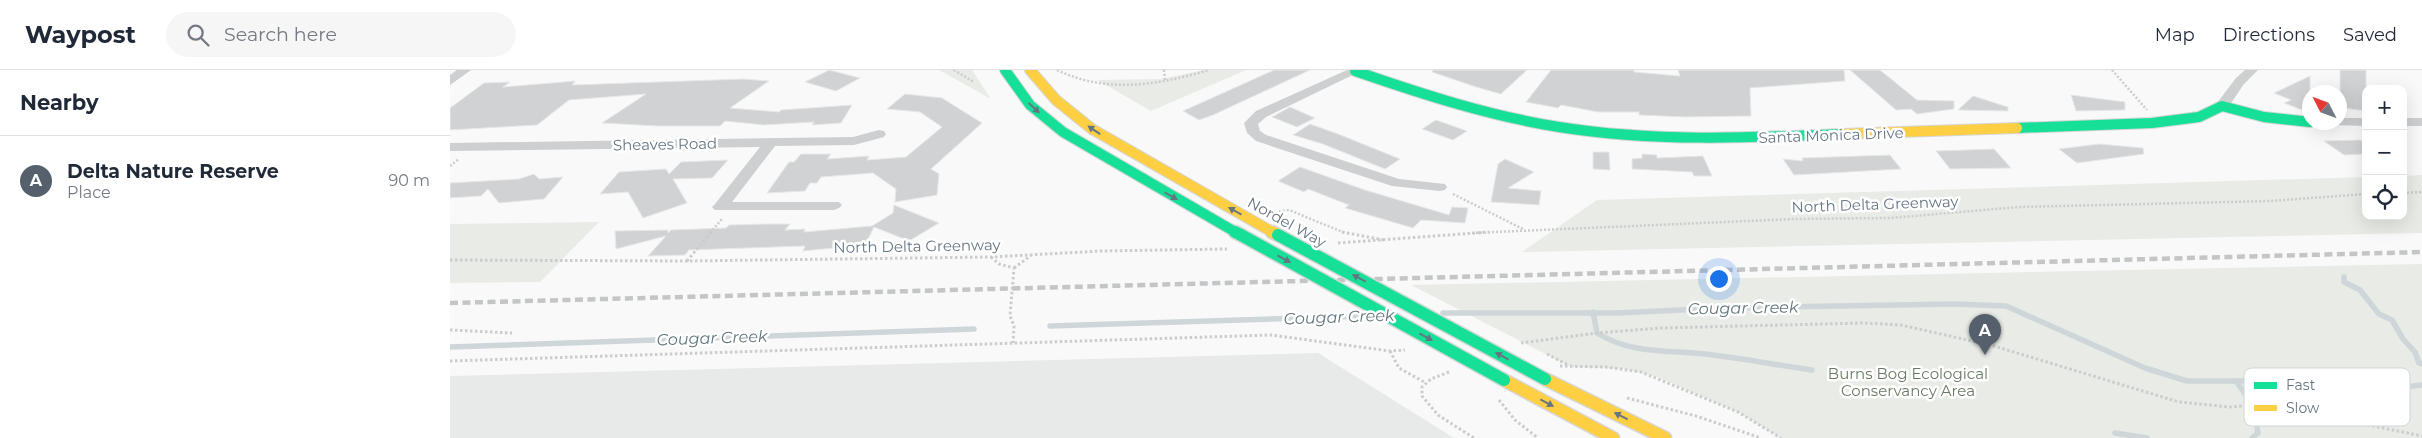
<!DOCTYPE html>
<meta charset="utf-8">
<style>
body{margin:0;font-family:Montserrat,sans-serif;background:#f6f6f7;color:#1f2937}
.controls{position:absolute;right:15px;top:15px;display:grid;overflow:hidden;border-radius:10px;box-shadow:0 5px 20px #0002}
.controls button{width:45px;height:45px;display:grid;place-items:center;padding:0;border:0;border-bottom:1px solid #e0e1e3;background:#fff;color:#1f2937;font:25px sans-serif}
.compass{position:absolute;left:1852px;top:15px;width:45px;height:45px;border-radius:50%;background:#fff;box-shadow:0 5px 20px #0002;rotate:312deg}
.you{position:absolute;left:1268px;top:208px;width:18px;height:18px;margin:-12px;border:4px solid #fff;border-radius:50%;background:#1a73e8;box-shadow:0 0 0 8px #1a73e833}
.badge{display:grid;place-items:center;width:32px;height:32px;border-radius:50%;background:#56606c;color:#fff;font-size:16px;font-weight:700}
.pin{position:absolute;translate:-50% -41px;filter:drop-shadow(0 1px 2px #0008)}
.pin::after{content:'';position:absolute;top:26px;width:18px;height:15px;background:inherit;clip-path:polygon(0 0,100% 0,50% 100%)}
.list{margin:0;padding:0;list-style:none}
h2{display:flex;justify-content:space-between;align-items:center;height:65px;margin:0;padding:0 20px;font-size:21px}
h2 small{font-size:16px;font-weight:400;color:#747a83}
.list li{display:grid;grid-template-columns:32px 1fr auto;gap:15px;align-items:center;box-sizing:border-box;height:90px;padding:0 20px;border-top:1px solid #e0e1e3}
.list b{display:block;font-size:19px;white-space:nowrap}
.list p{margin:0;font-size:16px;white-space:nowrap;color:#747a83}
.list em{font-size:16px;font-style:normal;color:#747a83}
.icon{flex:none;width:28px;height:28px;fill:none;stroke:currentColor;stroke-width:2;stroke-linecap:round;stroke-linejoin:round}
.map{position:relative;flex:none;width:1972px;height:368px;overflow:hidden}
header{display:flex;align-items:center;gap:30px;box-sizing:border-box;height:70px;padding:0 25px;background:#fff;border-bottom:1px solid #e0e1e3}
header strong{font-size:24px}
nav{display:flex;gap:28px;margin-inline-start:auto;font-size:18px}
.search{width:350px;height:45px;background:#f6f6f7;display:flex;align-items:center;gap:12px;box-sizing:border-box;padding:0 18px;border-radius:28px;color:#747a83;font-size:19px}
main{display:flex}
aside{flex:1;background:#fff}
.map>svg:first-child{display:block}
</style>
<header>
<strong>Waypost</strong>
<div class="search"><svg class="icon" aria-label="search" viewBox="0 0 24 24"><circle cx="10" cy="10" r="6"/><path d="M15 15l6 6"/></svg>Search here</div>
<nav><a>Map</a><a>Directions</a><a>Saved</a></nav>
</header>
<main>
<aside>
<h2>Nearby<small></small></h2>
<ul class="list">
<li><span class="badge">A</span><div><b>Delta Nature Reserve</b><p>Place</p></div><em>90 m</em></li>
</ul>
</aside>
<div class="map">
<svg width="1972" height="368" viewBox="0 0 1972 368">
<rect width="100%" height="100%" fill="#f9f9f9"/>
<path fill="#e8e9e9" d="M868 283 1004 368H0V306Z"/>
<path fill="#e8ebe6" d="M489 0H522L541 29Z
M754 0H796L701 41 647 10 711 9Z
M1972 105V163L1072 182 1147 130 1916 107V146H1953V106Z
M149 152 90 212 0 213V154Z
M1972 194V368H1331L1288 342 1205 306 1176 299 1121 297 961 215Z"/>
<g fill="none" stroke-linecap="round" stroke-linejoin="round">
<path stroke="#ced6d9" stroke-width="5.5" d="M1894 207V212L1910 220 1929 244 1942 250 1953 269 1965 282 1969 293 1972 294
M1143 242 1147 263C1181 284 1217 280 1255 284 1291 288 1326 295 1362 300
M993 243H1168L1272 238 1505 234 1556 236 1695 298 1737 311H1827L1947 318 1972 315
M600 256 917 246
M0 277 524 259
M1786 311 1803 335 1808 363 1802 368
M1665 363 1697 368"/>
</g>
<path fill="#d0d2d3" stroke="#e8e8e8" d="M379 0 410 8 386 21 355 12Z
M824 0H860L763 45 749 50 733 41Z
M983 0H1077L1051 24 1026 17 982 2Z
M1101 0H1184V2L1230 6 1228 0H1394L1395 11 1300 18 1301 46 1235 47 1189 45V42H1148L1111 35 1108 38 1076 32Z
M1400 0H1430L1467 30 1504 31V39L1467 44 1461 39 1446 40Z
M1890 0H1916V41L1895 38 1890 32Z
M1860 6V43L1834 33 1841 30 1824 23Z
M293 9 319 11 280 38 329 42 331 40 402 35 391 53 362 55 364 52 314 55 275 51 270 56H208L152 53 196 24 119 30 87 55 0 60V38L34 13 60 12 53 17 125 11 122 15Z
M455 24 492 28 532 53 481 99 489 104 487 125 445 132 446 119 423 103 371 107 367 113H360L355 121 317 123 339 92H344L351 84H381L377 89 419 86 417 90 456 87 492 57 470 42 437 39Z
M1621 25 1675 32V40L1626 41Z
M1523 26 1558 37V41L1508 40Z
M840 37 865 48 847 57 822 47Z
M986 50 1017 61 1003 70 972 59Z
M860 54 888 64 950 89 935 99 873 74 843 65Z
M1910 70 1916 74V84L1894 85 1874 71Z
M1649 74 1693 78 1694 84 1627 93 1609 79Z
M1544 79 1561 98 1500 99 1486 81Z
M1143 82H1159L1160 100 1143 99Z
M1192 84 1207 85V88L1253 86 1262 106H1244L1242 102 1182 99V89L1192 88Z
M1440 85 1451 99 1344 105 1333 89 1353 91 1352 88Z
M1055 89 1084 102 1058 118 1091 121 1089 135 1041 132 1048 94Z
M278 90 262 108 223 109 237 133 193 148 178 122 150 124 169 102 216 99 219 104 231 92Z
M850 97 915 120 999 145 1002 137 1018 138 1015 153 971 150 963 158 895 138 899 135 858 119 854 122 828 111Z
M84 104 89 109 113 107 94 129 49 133 38 119 31 126 0 128V113L69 109Z
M444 135 489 153 459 171 424 157 415 175 353 181 355 176 239 180 235 185 198 186 216 166 166 179 165 161 218 160V163L221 160 276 158 279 155 316 154H340L335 160 355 159 354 162 422 156 443 143Z"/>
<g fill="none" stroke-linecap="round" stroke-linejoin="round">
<defs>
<path id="fast-far1" d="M555 0 580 35 613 62 787 163
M905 1C972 24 1039 46 1109 57 1202 72 1298 68 1392 64
M1567 58 1702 53 1749 47 1772 36 1814 47 1860 52"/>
<path id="fast" d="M785 162 791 165"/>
<path id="slow-far1" d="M580 0 606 30 642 59 824 163
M1392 64 1567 58"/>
<path id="slow" d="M822 162 828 165
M1095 309 1215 368
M1054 310 1163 368"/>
</defs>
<use href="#fast-far1" stroke="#d5d6d7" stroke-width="12"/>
<use href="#fast" stroke="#d5d6d7" stroke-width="15"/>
<use href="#slow-far1" stroke="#d5d6d7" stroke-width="12"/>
<use href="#slow" stroke="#d5d6d7" stroke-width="15"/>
<path stroke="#cbcccd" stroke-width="2.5" stroke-dasharray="2 2" stroke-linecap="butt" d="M504 0 524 12
M607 0C657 24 708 15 759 0
M714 0 715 10
M1662 0 1697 40
M0 96 9 89
M1953 123 1972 122
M1003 124 1073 159
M821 143 839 140 895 163
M260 163 272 149
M1022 163 1344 149 1440 148 1569 137 1820 131 1916 124"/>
<path stroke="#cbcccd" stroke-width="3" stroke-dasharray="2.5 2.5" stroke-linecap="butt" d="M892 162 934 170
M888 173 1039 162
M541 187 549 194 564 198 560 246 564 256 563 273
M0 190 237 191 541 187 651 181 777 179
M237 191 261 162
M564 198 583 184
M0 260 62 263
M1071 273 1147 263 1211 258 1414 253 1451 255 1544 276 1729 332 1780 337 1803 335 1842 339 1972 366
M940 281 949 298 976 313
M1097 284 1118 295
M0 291 821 265 940 281 955 280
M1110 296 1156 297 1191 302 1288 342 1331 368
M999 302 981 309 972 317V326L988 345 1024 368
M1177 328 1246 346 1311 368
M1049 330 1065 350 1088 368"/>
<path fill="#cecfd0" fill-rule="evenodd" d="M7 0H21L0 15V5Z
M897 0 911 1 816 47 808 54 810 61 816 65 949 109 995 114 997 117 995 120 990 121 942 116 806 71 797 63 794 53 806 41Z
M1795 0H1808L1794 14 1777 39H1767L1765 36 1767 33 1786 8Z
M1890 48H1916V56L1885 55 1884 52H1890Z
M1953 48H1972V56H1953Z
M429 60 434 61 436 64 434 67 404 75 325 76 282 132H389L392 135 389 138 384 140H265L262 137 265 134 310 77 0 81V73L403 67Z"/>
<use href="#fast-far1" stroke="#16e098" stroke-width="10"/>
<use href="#fast" stroke="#16e098" stroke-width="12"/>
<use href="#slow-far1" stroke="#ffcf43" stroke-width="10"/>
<use href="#slow" stroke="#ffcf43" stroke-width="12"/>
<path stroke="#c3c5c6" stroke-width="4.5" stroke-dasharray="8 4.5" stroke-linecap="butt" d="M0 233 1972 182"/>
<defs>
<path id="fast-bridge" d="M791 165 1054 310
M828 165 1095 309"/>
</defs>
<use href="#fast-bridge" stroke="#d5d6d7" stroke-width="15" stroke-linecap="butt"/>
<use href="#fast-bridge" stroke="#16e098" stroke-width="12"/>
</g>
<defs><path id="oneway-solid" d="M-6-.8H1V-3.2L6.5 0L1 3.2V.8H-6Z" transform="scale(1.25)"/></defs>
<g fill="#657683">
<use href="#oneway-solid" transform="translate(584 38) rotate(43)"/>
<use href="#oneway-solid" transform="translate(644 60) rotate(-146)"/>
<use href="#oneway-solid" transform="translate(721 126) rotate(30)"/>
<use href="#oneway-solid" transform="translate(785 141) rotate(-151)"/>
<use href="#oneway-solid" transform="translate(834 189) rotate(29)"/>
<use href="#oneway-solid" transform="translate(909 208) rotate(-152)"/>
<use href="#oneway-solid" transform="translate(976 267) rotate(29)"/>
<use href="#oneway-solid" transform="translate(1052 286) rotate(-152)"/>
<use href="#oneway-solid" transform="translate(1097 333) rotate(28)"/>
<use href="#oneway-solid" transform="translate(1171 346) rotate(-153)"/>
</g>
<g text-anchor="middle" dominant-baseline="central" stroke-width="5" stroke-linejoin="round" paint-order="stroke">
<g font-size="15" fill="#657683" stroke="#fff">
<text transform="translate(1381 65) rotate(-2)">Santa Monica Drive</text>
<text transform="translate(215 74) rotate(-1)">Sheaves Road</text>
<text transform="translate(1425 134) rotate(-2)">North Delta Greenway</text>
<text transform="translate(837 152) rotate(29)">Nordel Way</text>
<text transform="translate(467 176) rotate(-1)">North Delta Greenway</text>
</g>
<g font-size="15" fill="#687a64" stroke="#fff">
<text x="1458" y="303">Burns Bog Ecological<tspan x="1458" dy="17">Conservancy Area</tspan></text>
</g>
<g font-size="16" font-style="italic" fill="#60757c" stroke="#fff">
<text transform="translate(1293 238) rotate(-1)">Cougar Creek</text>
<text transform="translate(889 247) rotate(-2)">Cougar Creek</text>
<text transform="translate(262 268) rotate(-2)">Cougar Creek</text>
</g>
</g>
<rect x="1794" y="298" width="166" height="58" rx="8" fill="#fff" stroke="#d1d6da" stroke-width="1"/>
<rect x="1804" y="312" width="23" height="7" fill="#16e098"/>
<rect x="1804" y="335" width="23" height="6" fill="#ffcf43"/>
<g font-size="14" fill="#657683">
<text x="1836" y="320">Fast</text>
<text x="1836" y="343">Slow</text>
</g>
</svg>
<div class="controls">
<button>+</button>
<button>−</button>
<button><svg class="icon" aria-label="locate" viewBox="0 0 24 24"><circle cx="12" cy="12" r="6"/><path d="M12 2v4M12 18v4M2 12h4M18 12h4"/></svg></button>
</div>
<svg class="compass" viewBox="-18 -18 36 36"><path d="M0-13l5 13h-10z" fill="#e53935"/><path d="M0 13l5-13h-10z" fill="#747a83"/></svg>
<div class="you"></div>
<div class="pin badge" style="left:1535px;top:285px">A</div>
</div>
</main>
